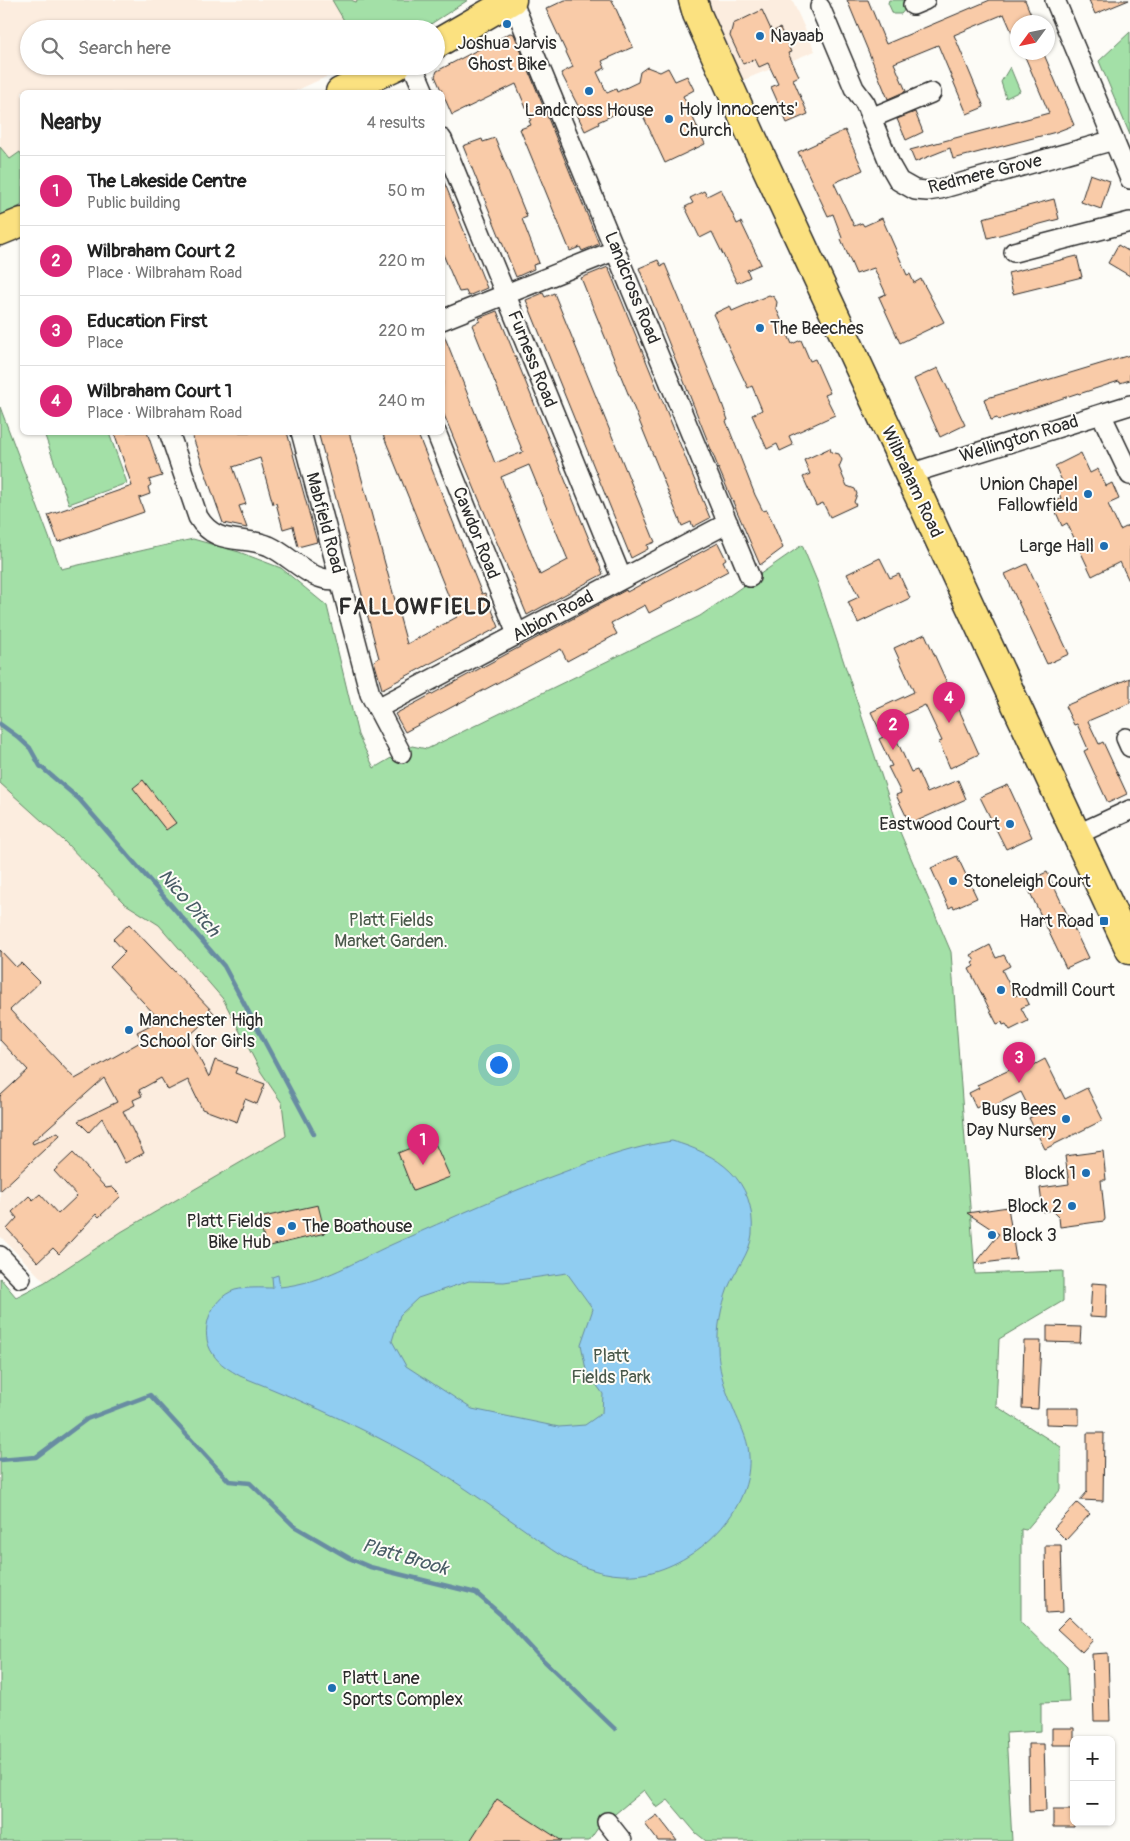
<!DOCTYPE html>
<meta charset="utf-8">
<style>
body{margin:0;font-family:Pangolin,sans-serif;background:#f6f6f6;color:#222}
.controls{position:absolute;right:15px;bottom:15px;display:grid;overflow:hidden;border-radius:8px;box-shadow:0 1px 4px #0004}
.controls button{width:45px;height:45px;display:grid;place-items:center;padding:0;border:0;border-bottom:1px solid #e0e0e0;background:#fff;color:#222;font:25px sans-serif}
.compass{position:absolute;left:1010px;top:15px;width:45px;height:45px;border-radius:50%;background:#fff;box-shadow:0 1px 4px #0004;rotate:237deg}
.you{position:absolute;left:498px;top:1064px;width:18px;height:18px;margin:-12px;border:4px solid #fff;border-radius:50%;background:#1a73e8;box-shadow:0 0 0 8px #1a73e833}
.badge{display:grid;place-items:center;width:32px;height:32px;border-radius:50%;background:#db2777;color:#fff;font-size:16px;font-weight:700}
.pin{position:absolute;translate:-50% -41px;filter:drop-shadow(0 1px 2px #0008)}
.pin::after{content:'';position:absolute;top:26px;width:18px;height:15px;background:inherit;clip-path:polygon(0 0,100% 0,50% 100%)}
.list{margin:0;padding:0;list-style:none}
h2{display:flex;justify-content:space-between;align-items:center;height:65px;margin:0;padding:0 20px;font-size:21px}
h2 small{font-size:16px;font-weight:400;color:#767676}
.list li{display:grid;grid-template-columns:32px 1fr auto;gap:15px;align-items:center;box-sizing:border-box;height:70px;padding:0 20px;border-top:1px solid #e0e0e0}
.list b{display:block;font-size:19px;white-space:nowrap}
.list p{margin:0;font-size:16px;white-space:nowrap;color:#767676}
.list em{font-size:16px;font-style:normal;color:#767676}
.icon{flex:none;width:28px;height:28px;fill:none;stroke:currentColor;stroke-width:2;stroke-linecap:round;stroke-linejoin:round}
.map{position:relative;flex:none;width:1130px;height:1841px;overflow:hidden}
.search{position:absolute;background:#fff;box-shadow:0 1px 4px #0004;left:20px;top:20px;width:425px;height:55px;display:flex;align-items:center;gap:12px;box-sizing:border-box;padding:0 18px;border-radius:28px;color:#767676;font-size:19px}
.panel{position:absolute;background:#fff;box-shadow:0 1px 4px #0004;left:20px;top:90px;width:425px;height:345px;border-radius:8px}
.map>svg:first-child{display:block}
</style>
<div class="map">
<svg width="1130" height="1841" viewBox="0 0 1130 1841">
<rect width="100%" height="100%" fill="#fdfcf7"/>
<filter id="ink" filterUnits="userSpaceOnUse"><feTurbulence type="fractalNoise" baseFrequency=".02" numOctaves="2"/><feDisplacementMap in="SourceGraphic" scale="10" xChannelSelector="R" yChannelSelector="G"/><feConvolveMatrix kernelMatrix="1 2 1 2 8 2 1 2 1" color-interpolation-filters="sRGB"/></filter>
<g filter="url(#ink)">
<path fill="#fceddf" d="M0 0H468L423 29H29V66H350L293 92H22V205L0 217Z
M703 0H792L815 51 741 81Z
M0 730 153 886 313 1137 45 1282 0 1236Z"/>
<path fill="#a3e0a7" stroke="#678669" d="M332 0H351L356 2 359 0H468L423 29H349Z
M889 0H904L907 7 901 14H893L888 3Z
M1130 32V135L1099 61Z
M1010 67 1020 91 1006 98 1001 82Z
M0 147 10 159 20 152 22 156V205L0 217Z
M0 407 61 569 193 539 239 552 281 568 327 606 358 735 374 768 412 746 427 749 700 616 802 545 817 581 900 832 951 952 975 1274 1063 1271V1301L999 1339 996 1406 1061 1447V1489L1026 1530 1021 1529V1622L1067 1667 1069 1702 1041 1703V1731L1006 1733 1012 1841H706L696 1833 668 1800 657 1808 644 1790 598 1828 589 1841H0V1278L16 1297 45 1282 121 1232 286 1136 282 1103 261 1072 223 999 159 925 124 903 63 840 0 783Z
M44 433H109L127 483 69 504Z"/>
<path fill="#90cdf1" stroke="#688ca2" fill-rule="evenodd" d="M672 1141C718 1154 756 1179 752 1234 750 1254 735 1270 728 1288 721 1307 717 1328 718 1347 718 1367 724 1387 732 1405 737 1419 745 1432 748 1447 758 1506 701 1561 648 1573 625 1578 601 1574 579 1565 560 1557 542 1543 525 1530 499 1512 473 1493 446 1476 382 1436 311 1404 240 1376 230 1370 219 1364 213 1354 198 1333 210 1298 235 1290 247 1287 261 1288 273 1288L272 1277 278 1275 280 1287C326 1282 353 1262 393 1244 451 1218 509 1192 569 1170 603 1158 636 1146 672 1141ZM567 1273 593 1309 581 1344 586 1370 603 1394 602 1413 585 1425 559 1427 472 1409 406 1366 392 1341 400 1315 418 1298 469 1281 504 1282Z"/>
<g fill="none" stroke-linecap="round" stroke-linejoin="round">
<path stroke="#688ca2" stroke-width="4.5" d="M0 724 18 737 30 748 40 766 79 799 224 966 314 1134
M0 1460 36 1457 87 1419 150 1395 229 1481 250 1483 294 1526 349 1558 370 1567 476 1593 500 1614 538 1655 615 1729"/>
</g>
<path fill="#f9cba8" stroke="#2b2b2b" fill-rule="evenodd" d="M565 0H612L633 47 602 61 605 68 597 72 607 93 616 89 617 92 638 82 640 72 647 67 660 72 668 68 675 81 687 76 694 90 683 96 705 144 665 163 639 107 633 110 632 106 598 122 599 124 585 131 574 108 578 106 561 73 573 67 546 9Z
M847 0H868L886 44 990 0H1025L1034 22H1018V46L1004 14 954 35 984 107 967 114 938 45 894 63 906 91 888 99Z
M1089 0H1129L1095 14Z
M762 10 772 32 780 28 791 52 788 53 799 76 793 79 808 114 787 123 771 87 778 84 768 63 759 67 755 59 743 64 730 36 733 24Z
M510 33 514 34 599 244 582 251 580 247 570 251 520 129 531 125 529 121 531 120 516 84 452 115 435 76 437 71Z
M1023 52H1043L1074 125 1056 132 953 159 950 148 915 162 910 150 1049 113Z
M915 112 923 132 906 140 897 119Z
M845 130 863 170 834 183 854 226 862 223 864 226 882 218 907 275 910 274 914 283 921 279 944 322 900 343 879 297 886 294 874 268 856 274 841 239 842 238 833 214 828 216 798 152Z
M495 138 527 217 522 219 539 263 533 265 534 269 516 277 463 146 482 139 483 142Z
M1090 174 1110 181 1101 209 1081 202Z
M443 179 487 288 468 296 466 291 459 292 442 252Z
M721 189 737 224 741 222 761 264 747 270 750 277 737 283 712 232 700 238 685 207 693 203 690 198 704 191 707 196Z
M1054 199 1059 219 988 238 983 218Z
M1118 245 1130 252V276L1108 263Z
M1077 256 1082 277 1013 294 1008 273Z
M658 260 661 266 665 264 720 398 728 420 726 421 755 495 763 511 767 510 783 548 760 565 718 467 639 268Z
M608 267 710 518 693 527 691 522 682 526 581 278Z
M543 293 545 297 554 293 655 542 647 545 648 549 631 558 526 300Z
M769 295 774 297 777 302 776 308 792 344 801 340 810 361 815 359 830 393 825 395 835 415 789 436 793 445 780 451 777 444 767 449 752 415 762 410 752 386 748 388 713 314 730 306 732 311Z
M497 311 603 574 527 615 442 410 444 335 495 463 523 452 472 325 480 321 479 318ZM529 465 568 560 540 575 501 477Z
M1130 355V380L1120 383 1119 381 1079 394 1078 393 998 420 997 418 991 420 984 399Z
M938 368 965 425 940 437 914 379Z
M114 432H147L162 476 149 480 151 485 148 487 150 494 139 498 144 512 58 542 48 515 132 486Z
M191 432H287L317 542 298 547 293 526 283 529 276 503 273 504 260 458 233 467 246 504 239 506 247 528 223 523Z
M318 432H349L407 644 457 617 382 432H417L482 594 485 593 499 627 382 689 374 661 379 658Z
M830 448 831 452 839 454 842 460 839 467 843 477 847 486 855 489 857 494 854 502 856 505 830 517 823 503 816 506 803 477 810 474 804 460Z
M1081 453 1090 473 1098 469 1106 486 1112 483 1119 499 1108 504 1120 530 1130 525V583L1120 562 1092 576 1067 523 1062 526 1052 503 1061 498 1057 489 1064 485 1055 466Z
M718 543 726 559 723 561 728 571 649 613 645 605 611 623 617 634 567 661 561 649 405 732 395 714 626 590 627 592Z
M880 558 890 578 899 574 910 598 858 623 848 602 859 597 847 574Z
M1027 564 1069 654 1047 664 1005 574Z
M925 634 979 754 950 768 939 742 942 741 925 705 891 721 896 733 894 734 911 772 917 770 927 793 958 780 966 799 910 824 896 795 901 793 888 767 892 766 879 739 883 737 871 712 914 692 894 648Z
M1130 678V703L1088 721 1099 744 1103 742 1127 794 1108 803 1084 751 1088 749 1077 724 1074 725 1065 706Z
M143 780 176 823 166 830 133 788Z
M1008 785 1032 837 1006 849 980 797Z
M957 856 977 898 954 908 953 906 949 908 931 868Z
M1047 872 1088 958 1066 968 1025 882Z
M129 924 214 1013 188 1037 209 1077 215 1060 237 1068 235 1073 265 1084 257 1104 245 1099 237 1122 202 1109 188 1080 168 1090 161 1078 139 1090 142 1096 133 1100 135 1105 123 1111 144 1153 125 1163 102 1118 89 1132 78 1121 117 1102 104 1078 32 1142 33 1144 58 1132 60 1135 0 1191V1096L28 1070 0 1040V950L16 967 21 963 40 982 10 1010 75 1079 142 1041 137 1032 160 1020 110 967 125 952 113 939Z
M990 945 996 958 1004 955 1010 966 1002 970 1015 996 1023 992 1029 1004 1021 1008 1028 1021 1010 1030 1006 1024 1003 1025 1002 1022 997 1024 969 969 974 966 972 963 975 961 971 955Z
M1045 1059 1065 1099 1087 1088 1103 1120 1045 1149 1029 1118 1033 1116 1021 1092 989 1108 986 1103 976 1108 969 1093 979 1088 977 1085 1029 1061 1032 1066Z
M433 1139 450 1177 413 1191 398 1153Z
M1103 1151 1106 1180H1101L1105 1219 1104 1221 1060 1227 1059 1217 1052 1210 1043 1212 1040 1188 1069 1184 1065 1156Z
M73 1153 106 1188 112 1187 121 1196 99 1217 96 1214 59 1254 53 1248 38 1262 7 1229 17 1218 12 1212 29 1196 33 1200 40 1194 58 1214 77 1196 54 1171Z
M318 1205 325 1233 266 1247 259 1218Z
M1008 1207 1016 1259 975 1264 999 1234 967 1213Z
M1092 1283 1107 1284 1106 1318 1090 1317Z
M1047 1326 1081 1327 1080 1343 1047 1342Z
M1024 1341H1041L1038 1409 1022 1408Z
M1046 1408H1079V1425L1046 1424Z
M1087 1433H1104L1103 1501 1080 1500 1087 1492Z
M1077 1503 1090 1514 1066 1540 1054 1528Z
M1045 1545H1061L1063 1612 1046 1613Z
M1069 1617 1093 1640 1082 1652 1057 1629Z
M1108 1653 1110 1721H1094L1092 1654Z
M1052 1728H1074V1745H1052Z
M1028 1744H1044L1046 1811 1029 1812Z
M497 1799 562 1841H470Z
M1053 1810H1074V1827H1053Z
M657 1815 668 1829 677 1841H658L645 1824Z"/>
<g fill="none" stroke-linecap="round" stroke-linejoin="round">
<defs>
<path id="minor" d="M512 0 750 577
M1055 0 1130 179
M913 5 925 0
M820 7 854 88 865 103 891 167 899 181 915 190 927 191 940 189 1114 140
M413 66 424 92
M871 118 931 93
M442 139 622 579
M1014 252 1130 222
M442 320 616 250
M1101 414 1130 475
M169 432 198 517C216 547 242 535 269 546 293 557 313 585 340 579
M301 432 370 694 401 753
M436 432 517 634
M909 474 1130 405
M378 708 728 523
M1126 738 1130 747
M1076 835 1130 810
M0 1256 21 1278
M607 1822 622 1841"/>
<path id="trunk" d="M693 0 697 14 753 139 1130 950
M436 44 512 0
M340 92 396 66
M0 231 22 222"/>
</defs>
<use href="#minor" stroke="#2b2b2b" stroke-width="22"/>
<use href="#trunk" stroke="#2b2b2b" stroke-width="31"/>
<use href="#minor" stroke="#fdfcf7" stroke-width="19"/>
<use href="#trunk" stroke="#fbe180" stroke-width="28"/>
</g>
</g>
<g fill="#1f6fb2" stroke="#fdfcf7" stroke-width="2">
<circle cx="507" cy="24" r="5"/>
<circle cx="760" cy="36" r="5"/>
<circle cx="589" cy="91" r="5"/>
<circle cx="669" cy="119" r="5"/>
<circle cx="760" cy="328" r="5"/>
<circle cx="1088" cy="494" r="5"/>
<circle cx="1104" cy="546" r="5"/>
<circle cx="1010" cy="824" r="5"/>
<circle cx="953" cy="881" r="5"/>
<rect x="1099" y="916" width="10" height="10" rx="2.5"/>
<circle cx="1001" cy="990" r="5"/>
<circle cx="129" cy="1030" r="5"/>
<circle cx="1066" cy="1119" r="5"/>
<circle cx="1086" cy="1173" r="5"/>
<circle cx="1072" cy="1206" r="5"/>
<circle cx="292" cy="1226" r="5"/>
<circle cx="281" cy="1231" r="5"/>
<circle cx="992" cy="1235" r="5"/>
<circle cx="332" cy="1688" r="5"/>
</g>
<g text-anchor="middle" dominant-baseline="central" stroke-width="4" stroke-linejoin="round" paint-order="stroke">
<g font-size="18" fill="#2b2b2b" stroke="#fdfcf7" text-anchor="start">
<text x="770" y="36">Nayaab</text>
<text x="507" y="43" text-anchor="middle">Joshua Jarvis<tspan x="507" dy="21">Ghost Bike</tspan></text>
<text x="679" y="109">Holy Innocents'<tspan x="679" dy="21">Church</tspan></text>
<text x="589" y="110" text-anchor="middle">Landcross House</text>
<text x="770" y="328">The Beeches</text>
<text x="1078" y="484" text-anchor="end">Union Chapel<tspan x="1078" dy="21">Fallowfield</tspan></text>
<text x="1094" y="546" text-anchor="end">Large Hall</text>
<text x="1000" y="824" text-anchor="end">Eastwood Court</text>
<text x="963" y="881">Stoneleigh Court</text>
<text x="1094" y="921" text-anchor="end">Hart Road</text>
<text x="1011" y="990">Rodmill Court</text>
<text x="139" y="1020">Manchester High<tspan x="139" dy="21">School for Girls</tspan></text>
<text x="1056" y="1109" text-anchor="end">Busy Bees<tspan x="1056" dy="21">Day Nursery</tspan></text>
<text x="1076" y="1173" text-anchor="end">Block 1</text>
<text x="1062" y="1206" text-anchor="end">Block 2</text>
<text x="271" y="1221" text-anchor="end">Platt Fields<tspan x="271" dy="21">Bike Hub</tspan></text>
<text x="302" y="1226">The Boathouse</text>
<text x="1002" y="1235">Block 3</text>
<text x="342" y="1678">Platt Lane<tspan x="342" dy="21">Sports Complex</tspan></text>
</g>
<g font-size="18" fill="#2b2b2b" stroke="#fdfcf7">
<text transform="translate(985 174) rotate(-14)">Redmere Grove</text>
<text transform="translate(632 288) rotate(68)">Landcross Road</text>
<text transform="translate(532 359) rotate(68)">Furness Road</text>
<text transform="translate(1019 439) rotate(-17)">Wellington Road</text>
<text transform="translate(912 482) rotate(65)">Wilbraham Road</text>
<text transform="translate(325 523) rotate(75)">Mabfield Road</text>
<text transform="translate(476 533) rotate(68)">Cawdor Road</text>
<text transform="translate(553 616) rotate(-28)">Albion Road</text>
</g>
<g font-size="18" fill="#49584a" stroke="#fdfcf7">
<text x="391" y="920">Platt Fields<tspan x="391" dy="21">Market Garden.</tspan></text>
<text x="611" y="1356">Platt<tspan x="611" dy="21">Fields Park</tspan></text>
</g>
<g font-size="19" font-style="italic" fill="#495c66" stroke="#fdfcf7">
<text transform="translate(189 903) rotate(49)">Nico Ditch</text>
<text transform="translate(405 1557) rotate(16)">Platt Brook</text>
</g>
<g font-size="22" font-weight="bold" letter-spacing="1" fill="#2b2b2b" stroke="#fdfcf7">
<text x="415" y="607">FALLOWFIELD</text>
</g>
</g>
</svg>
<div class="controls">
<button>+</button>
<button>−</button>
</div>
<svg class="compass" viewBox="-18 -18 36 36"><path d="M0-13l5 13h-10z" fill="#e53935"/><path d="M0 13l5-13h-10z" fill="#767676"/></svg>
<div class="you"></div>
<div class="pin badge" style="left:423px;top:1165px">1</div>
<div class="pin badge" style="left:893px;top:750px">2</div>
<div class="pin badge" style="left:1019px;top:1083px">3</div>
<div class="pin badge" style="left:949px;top:723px">4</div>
<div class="search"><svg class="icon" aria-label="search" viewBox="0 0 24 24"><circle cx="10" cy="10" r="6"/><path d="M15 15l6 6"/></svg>Search here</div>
<section class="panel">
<h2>Nearby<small>4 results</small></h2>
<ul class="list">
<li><span class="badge">1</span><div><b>The Lakeside Centre</b><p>Public building</p></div><em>50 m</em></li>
<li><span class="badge">2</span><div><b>Wilbraham Court 2</b><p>Place · Wilbraham Road</p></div><em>220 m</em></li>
<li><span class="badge">3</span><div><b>Education First</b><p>Place</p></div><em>220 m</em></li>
<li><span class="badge">4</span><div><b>Wilbraham Court 1</b><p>Place · Wilbraham Road</p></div><em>240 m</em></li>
</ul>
</section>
</div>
